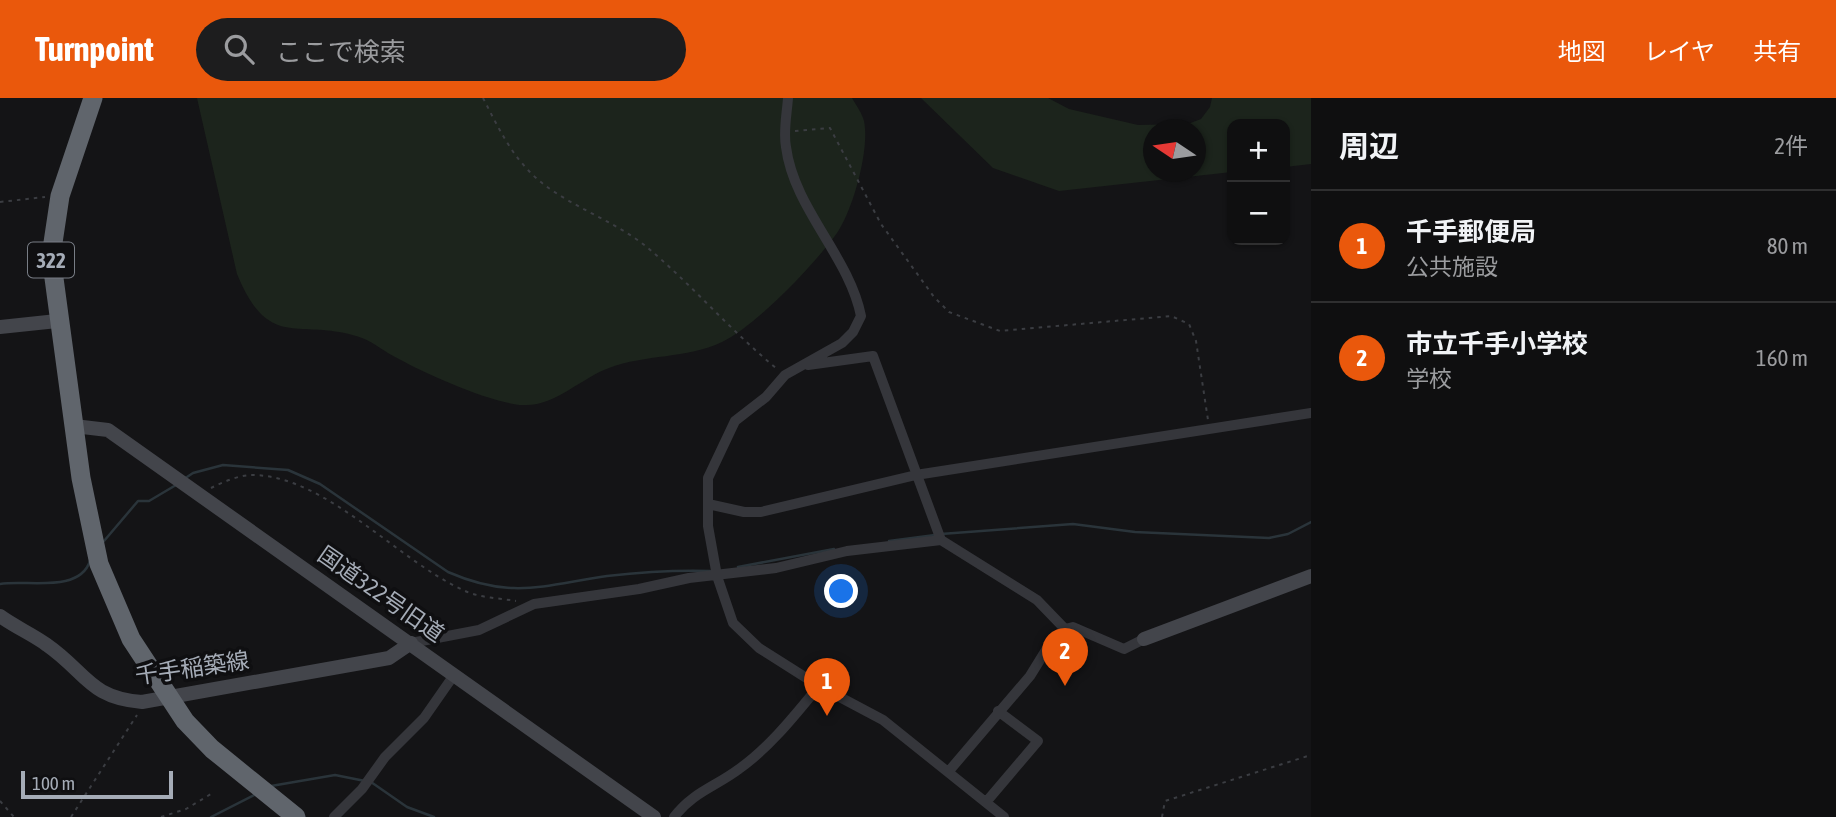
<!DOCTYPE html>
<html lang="ja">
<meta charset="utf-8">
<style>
body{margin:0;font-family:"Asap Condensed","Noto Sans JP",sans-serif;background:#1d1d1e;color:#f1f3f6}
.controls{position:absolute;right:21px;top:21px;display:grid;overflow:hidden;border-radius:14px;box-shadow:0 2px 5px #0004}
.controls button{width:63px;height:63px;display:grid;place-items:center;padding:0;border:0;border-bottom:2px solid #2f2f30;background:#0f0f10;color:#f1f3f6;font:35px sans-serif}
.compass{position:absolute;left:1143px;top:21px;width:63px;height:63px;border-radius:50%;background:#0f0f10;box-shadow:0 2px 5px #0004;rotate:283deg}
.scale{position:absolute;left:21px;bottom:18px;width:152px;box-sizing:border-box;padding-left:7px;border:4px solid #a5acb7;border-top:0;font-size:19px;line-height:24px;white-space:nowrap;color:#a5acb7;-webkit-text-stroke:5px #0f0f11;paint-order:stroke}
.you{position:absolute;left:842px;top:494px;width:24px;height:24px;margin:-18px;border:5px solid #fff;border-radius:50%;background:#1a73e8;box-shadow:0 0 0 10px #1a73e833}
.badge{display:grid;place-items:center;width:46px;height:46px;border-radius:50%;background:#ea580c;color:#fff;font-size:23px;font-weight:700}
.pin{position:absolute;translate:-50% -58px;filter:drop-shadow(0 2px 4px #0008)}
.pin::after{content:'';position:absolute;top:37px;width:24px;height:21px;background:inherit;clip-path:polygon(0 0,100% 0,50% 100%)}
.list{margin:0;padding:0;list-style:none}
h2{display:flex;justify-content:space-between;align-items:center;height:91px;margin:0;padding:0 28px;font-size:30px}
h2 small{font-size:23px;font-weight:400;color:#9b9c9f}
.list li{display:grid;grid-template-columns:46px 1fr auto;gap:21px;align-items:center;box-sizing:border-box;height:112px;padding:0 28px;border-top:2px solid #2f2f30}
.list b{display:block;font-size:26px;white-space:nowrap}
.list p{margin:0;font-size:23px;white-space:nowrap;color:#9b9c9f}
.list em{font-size:23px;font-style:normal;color:#9b9c9f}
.icon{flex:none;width:38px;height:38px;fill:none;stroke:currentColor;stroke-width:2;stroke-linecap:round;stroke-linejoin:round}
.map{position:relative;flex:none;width:1311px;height:719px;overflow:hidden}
header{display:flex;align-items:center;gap:42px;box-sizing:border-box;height:98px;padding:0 35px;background:#ea580c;color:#fff}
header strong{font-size:33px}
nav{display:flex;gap:38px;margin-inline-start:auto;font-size:24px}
.search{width:490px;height:63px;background:#1d1d1e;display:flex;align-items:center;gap:18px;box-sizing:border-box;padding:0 24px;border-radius:38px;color:#9b9c9f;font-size:26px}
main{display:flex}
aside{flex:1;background:#0f0f10}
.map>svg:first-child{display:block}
</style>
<header>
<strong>Turnpoint</strong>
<div class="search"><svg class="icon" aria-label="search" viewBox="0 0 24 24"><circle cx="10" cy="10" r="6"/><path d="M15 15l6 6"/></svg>ここで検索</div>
<nav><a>地図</a><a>レイヤ</a><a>共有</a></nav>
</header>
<main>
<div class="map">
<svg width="1311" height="719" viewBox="0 0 1311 719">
<rect width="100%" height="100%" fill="#141416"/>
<path fill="#1c241c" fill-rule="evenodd" d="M197 0H852C856 7 862 15 864 23 870 51 853 112 837 135 814 167 757 227 722 244 686 261 646 256 609 270 581 280 554 309 523 307 493 306 426 276 399 261 386 255 375 245 362 240 300 218 270 256 237 176Z
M921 0H1048L1069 11 1138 27 1188 26 1201 21 1210 9 1212 0H1311V66L1285 69V26H1232V74L1059 93 993 70ZM1154 32H1196V74H1154Z"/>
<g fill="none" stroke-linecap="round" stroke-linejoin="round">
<path stroke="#2a343a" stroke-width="2.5" d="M184 381 193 375 223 367 288 372 320 386 448 474C512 502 544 487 607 478 642 474 675 472 710 473
M941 436 1073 426 1135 434 1269 440 1288 436 1311 424
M104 443 138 403H149L176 387
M889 443 935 437
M738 469 834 451
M0 486C25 481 79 496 90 463
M371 684 407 709 434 719
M271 688 335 677 365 683
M211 719 256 696"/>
<path stroke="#3b3d42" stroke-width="2" stroke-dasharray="3.5 5" stroke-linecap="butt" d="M483 0C496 25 508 51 528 72 558 105 612 120 648 150 693 188 731 233 776 270
M795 33 830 30 881 126 934 199 949 214 1000 233 1171 218 1189 226 1196 243 1208 322
M0 104 45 99
M211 390C223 384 239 377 252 377 325 377 397 462 463 492 479 500 499 500 516 503
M0 703 14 719
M71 719 137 617
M161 719 186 711 211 696
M1162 719 1165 703 1311 657"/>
<path stroke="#35363b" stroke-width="10" d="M788 0C787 15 783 34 786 49 794 111 849 158 861 218L853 234 842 245 785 277 766 299 735 323 708 380V428L717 478 733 525 759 550 819 588 883 622 1004 719
M808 267 873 258 941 442 1037 502 1065 531
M708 406 744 414H761L916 377 1311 315
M411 545 479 532 534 506 639 491 689 480 776 470 847 453 941 442
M949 673 1030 578 1051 544 1065 531 1073 529 1124 551 1144 541
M987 703 1038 643 998 613
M334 719 362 691 385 659 424 620 454 577
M674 719C693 694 715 689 739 671 770 649 795 617 819 588"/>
<path stroke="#43454b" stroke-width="14" d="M0 229 57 223
M74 328 108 332 654 719
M0 518C15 529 32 536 47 547 86 574 89 600 142 604L389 560 411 545
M1144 541 1311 478"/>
<path stroke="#60656c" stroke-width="19" d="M93 0 60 98 51 158 81 380 99 466 131 541 185 623 212 651 296 719"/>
</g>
<g text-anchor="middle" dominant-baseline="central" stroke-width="7" stroke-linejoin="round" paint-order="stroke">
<rect fill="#0f0f11" stroke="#787d85" stroke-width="2" x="28" y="144.5" width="46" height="35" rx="5"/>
<g font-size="21" font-weight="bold" fill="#a5acb7">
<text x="51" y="162">322</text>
</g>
<g font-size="23" fill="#a5acb7" stroke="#0f0f11">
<text transform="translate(381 496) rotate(35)">国道322号旧道</text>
<text transform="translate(192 570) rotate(-8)">千手稲築線</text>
</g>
</g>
</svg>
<div class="controls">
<button>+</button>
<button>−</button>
</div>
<svg class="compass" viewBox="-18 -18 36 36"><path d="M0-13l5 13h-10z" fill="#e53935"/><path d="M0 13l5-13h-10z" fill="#9b9c9f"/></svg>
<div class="scale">100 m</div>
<div class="you"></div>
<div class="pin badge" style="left:827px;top:618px">1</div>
<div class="pin badge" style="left:1065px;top:588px">2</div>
</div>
<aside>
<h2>周辺<small>2件</small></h2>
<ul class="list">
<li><span class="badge">1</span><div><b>千手郵便局</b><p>公共施設</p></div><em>80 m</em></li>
<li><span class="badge">2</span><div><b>市立千手小学校</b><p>学校</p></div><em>160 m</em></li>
</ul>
</aside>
</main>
